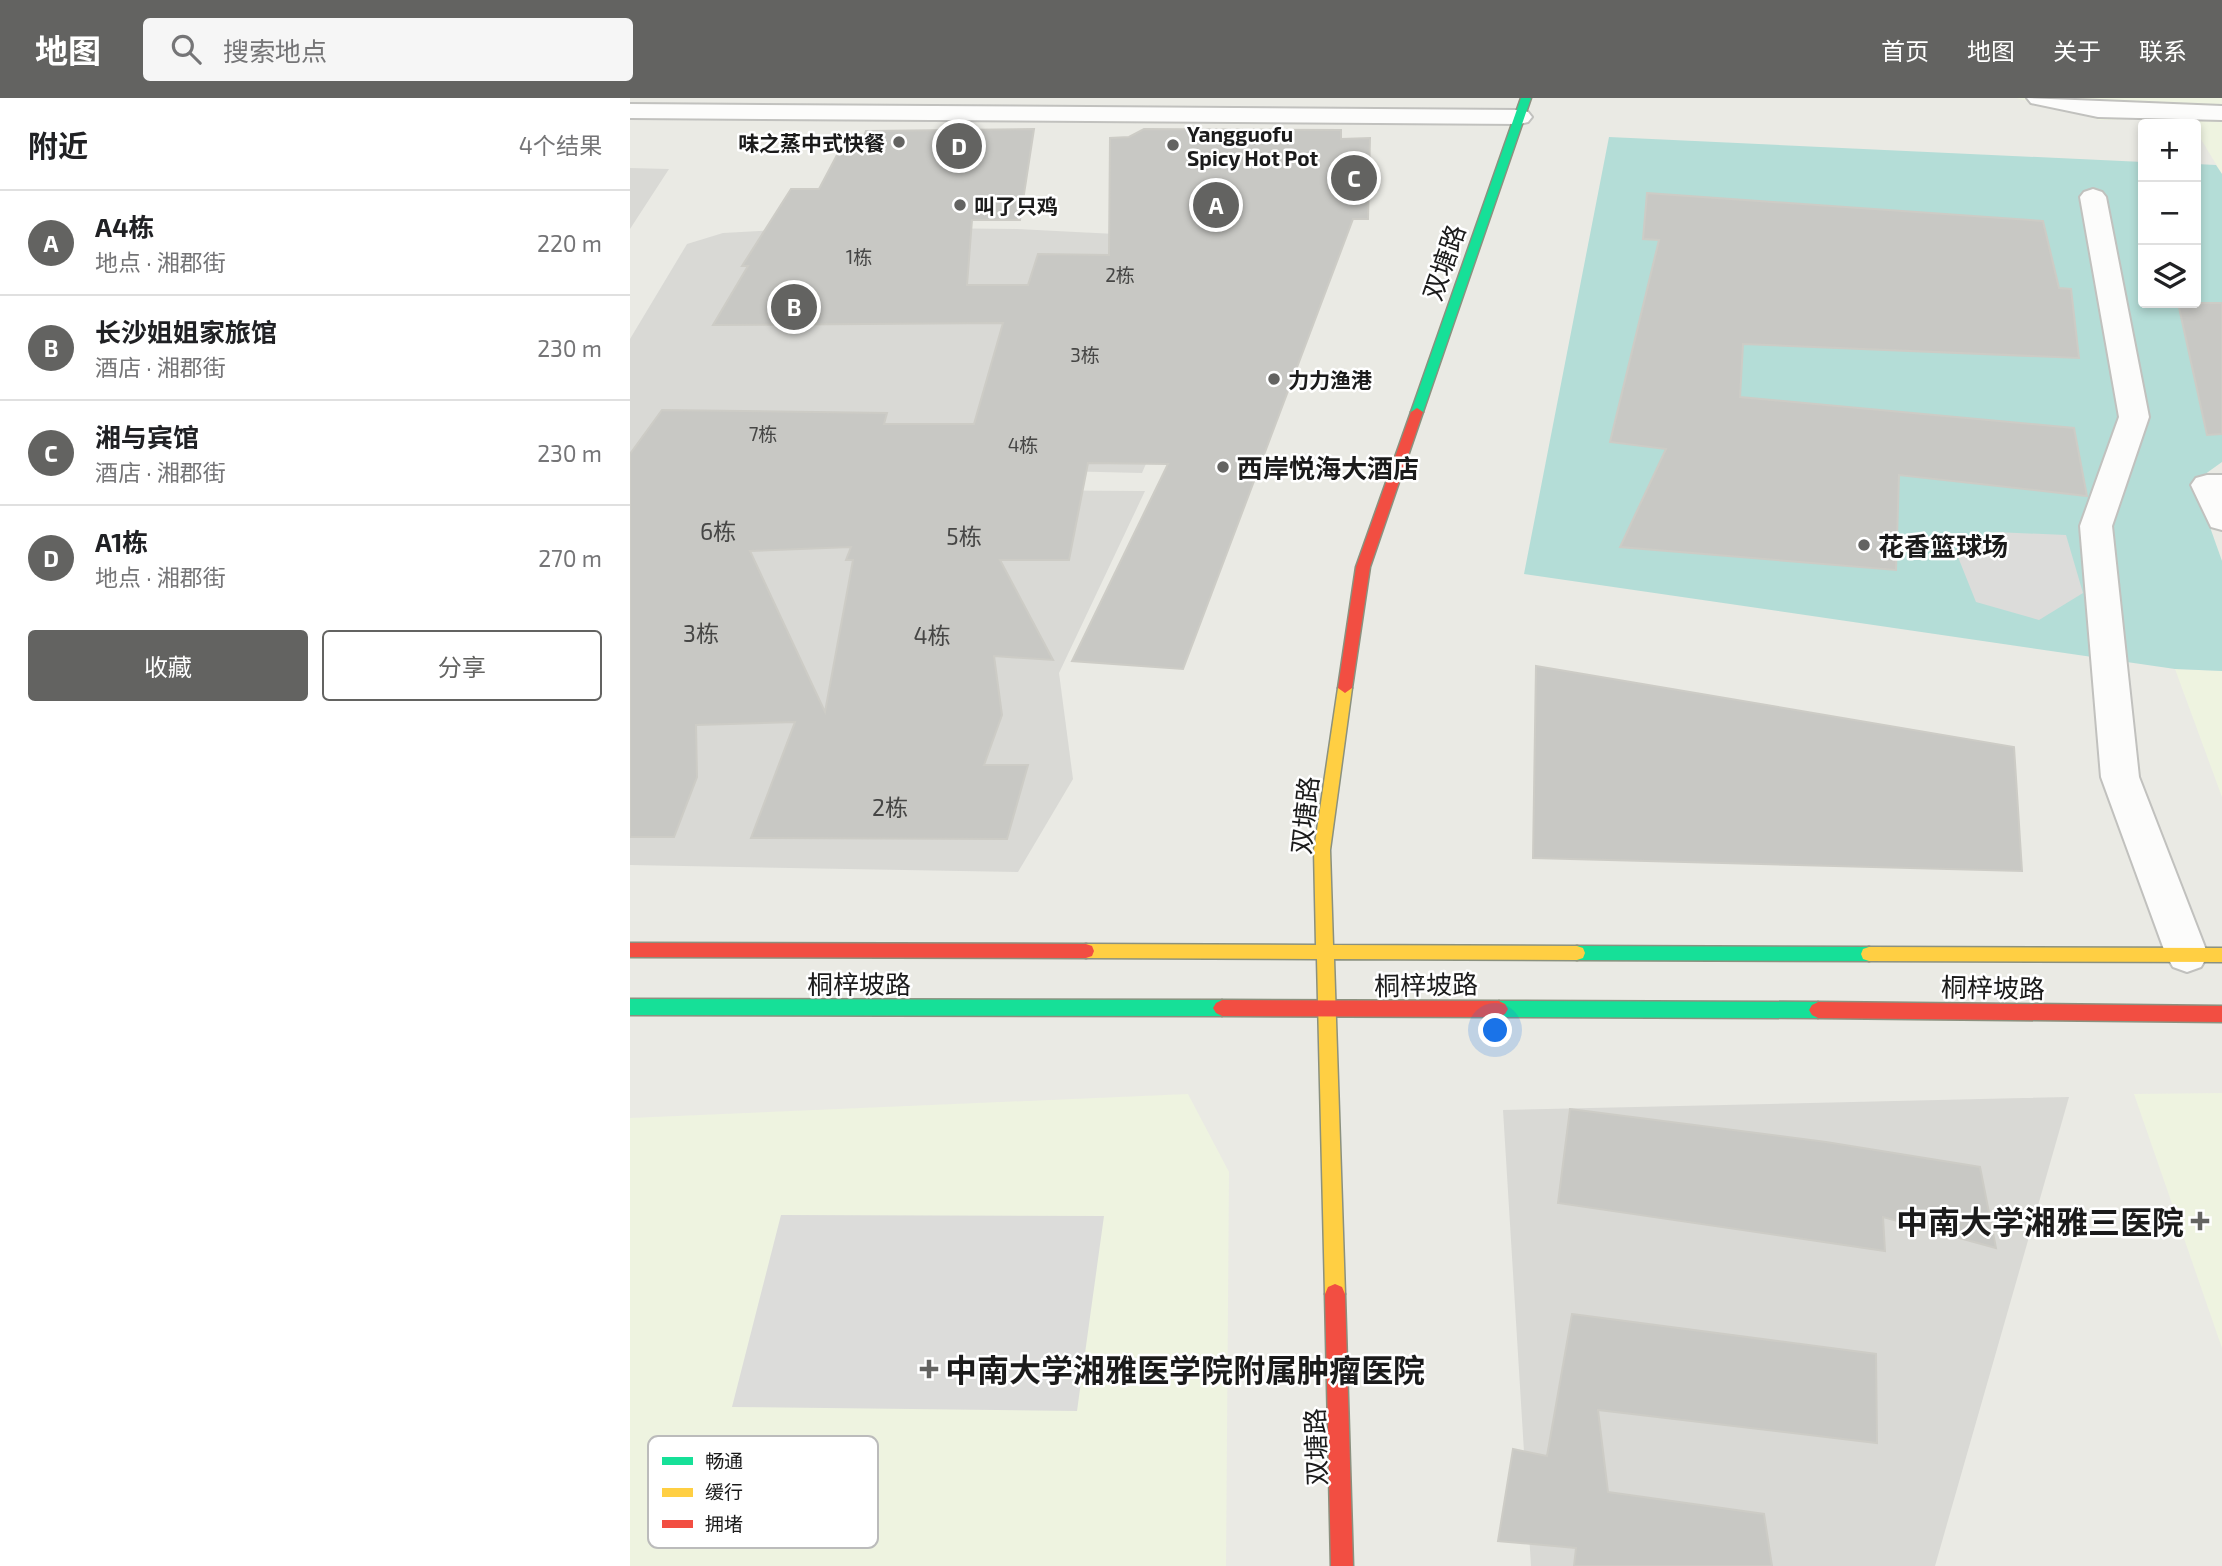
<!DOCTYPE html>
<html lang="zh">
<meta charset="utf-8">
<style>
body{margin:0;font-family:"Exo 2","Noto Sans SC",sans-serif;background:#f6f6f6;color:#202124}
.controls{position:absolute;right:21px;top:21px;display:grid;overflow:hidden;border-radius:7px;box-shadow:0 4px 10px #0003}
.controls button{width:63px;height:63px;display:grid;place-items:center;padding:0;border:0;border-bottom:2px solid #e0e0e0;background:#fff;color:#202124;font:35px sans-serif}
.you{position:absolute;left:866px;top:933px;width:24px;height:24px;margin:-18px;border:5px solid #fff;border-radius:50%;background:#1a73e8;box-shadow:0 0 0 10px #1a73e833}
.badge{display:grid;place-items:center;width:46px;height:46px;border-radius:50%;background:#636361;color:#fff;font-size:23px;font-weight:700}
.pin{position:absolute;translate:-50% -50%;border:4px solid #fff;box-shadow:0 2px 7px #0006}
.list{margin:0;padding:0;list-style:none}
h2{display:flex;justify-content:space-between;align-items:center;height:91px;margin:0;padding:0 28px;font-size:30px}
h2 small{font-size:23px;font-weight:400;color:#757577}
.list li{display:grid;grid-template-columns:46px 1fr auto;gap:21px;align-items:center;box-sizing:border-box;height:105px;padding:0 28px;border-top:2px solid #e0e0e0}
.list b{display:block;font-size:26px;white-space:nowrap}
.list p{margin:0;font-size:23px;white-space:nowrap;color:#757577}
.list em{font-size:23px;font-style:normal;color:#757577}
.actions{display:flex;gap:14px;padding:21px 28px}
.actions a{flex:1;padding:16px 0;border:2px solid #636361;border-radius:7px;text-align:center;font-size:24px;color:#636361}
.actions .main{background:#636361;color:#fff}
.icon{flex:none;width:38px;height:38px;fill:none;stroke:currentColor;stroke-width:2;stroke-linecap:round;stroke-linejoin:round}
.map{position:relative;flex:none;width:1592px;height:1468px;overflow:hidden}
header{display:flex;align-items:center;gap:42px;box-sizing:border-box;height:98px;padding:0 35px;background:#636361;color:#fff}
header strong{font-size:33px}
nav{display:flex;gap:38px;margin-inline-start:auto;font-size:24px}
.search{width:490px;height:63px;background:#f6f6f6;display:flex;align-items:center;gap:18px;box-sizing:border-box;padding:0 24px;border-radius:7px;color:#757577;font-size:26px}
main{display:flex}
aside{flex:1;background:#fff}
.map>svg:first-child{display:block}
</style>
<header>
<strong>地图</strong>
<div class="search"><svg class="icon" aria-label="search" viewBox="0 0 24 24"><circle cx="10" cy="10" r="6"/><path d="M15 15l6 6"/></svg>搜索地点</div>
<nav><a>首页</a><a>地图</a><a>关于</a><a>联系</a></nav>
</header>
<main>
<aside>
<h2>附近<small>4个结果</small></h2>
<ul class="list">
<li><span class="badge">A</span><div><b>A4栋</b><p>地点 · 湘郡街</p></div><em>220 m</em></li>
<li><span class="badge">B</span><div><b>长沙姐姐家旅馆</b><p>酒店 · 湘郡街</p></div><em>230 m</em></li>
<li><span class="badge">C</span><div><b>湘与宾馆</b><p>酒店 · 湘郡街</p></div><em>230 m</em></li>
<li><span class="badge">D</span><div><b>A1栋</b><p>地点 · 湘郡街</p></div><em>270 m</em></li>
</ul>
<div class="actions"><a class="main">收藏</a><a>分享</a></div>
</aside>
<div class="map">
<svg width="1592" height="1468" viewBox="0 0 1592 1468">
<rect width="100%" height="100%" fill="#eaeae4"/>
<path fill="#d9d9d5" d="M0 70 39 71 0 131Z
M198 129 387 131 544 139 610 148 512 375 0 363V241L57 146 93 135Z
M0 390 515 393 429 575 443 681 388 774 0 767Z
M1439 999 1305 1468H901L873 1012Z"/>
<path fill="#eef3e0" d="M1386 0H1592V76L1566 33V26H1562L1557 19 1470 22Z
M1545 571 1592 573V699Z
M1592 995V1250L1504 996Z
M558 996 599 1074 596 1468H0V1020Z"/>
<path fill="#b4ddd7" d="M979 39 1513 64V205H1566V66L1586 67 1592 76V364L1564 384 1592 463V573L1545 571 894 476Z"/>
<path fill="#dcdcda" d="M1365 434 1436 437 1453 495 1409 522 1346 504 1328 459Z
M151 1117 474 1118 447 1313 102 1309Z"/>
<path fill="#c8c8c4" stroke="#cdccc6" stroke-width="2" fill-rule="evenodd" d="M404 31 390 122H342L337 187H398L408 156 479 157 480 40 499 39 514 31 711 32V41L740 40 738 121H723L553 571 442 563 538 366 458 365 439 462H370L423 562 364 558 372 617 354 667H398L377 741 121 740 165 624 66 627 67 679 44 739H0V356L32 312 257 315 254 326H344L373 225 83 227 118 168H112L161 91H189L216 40H233L236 33ZM221 449 216 462H223L195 614 120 453Z
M1017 95 1413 123 1429 190 1441 191 1449 260 1113 246 1110 299 1444 330 1457 398 1269 377 1266 472 990 449 1036 351 980 344 1029 142 1013 141Z
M1548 205H1592V336L1577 337Z
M906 568 1384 649 1392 773 903 760Z
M940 1011 1196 1044 1350 1069 1366 1150 1253 1119 1255 1153 928 1105Z
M942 1216 1246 1256 1247 1345 968 1312 978 1394 1134 1416 1142 1468H944L946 1450 868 1443 883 1351 917 1358Z"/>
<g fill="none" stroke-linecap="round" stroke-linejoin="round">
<defs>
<path id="street" d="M1397 0 1592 8V22L1468 19 1401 5Z
M0 6 890 12 898 14 902 19 898 24 890 26 0 20Z
M1463 91 1472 94 1476 99 1519 319 1482 428 1509 679 1578 857 1571 869 1557 874 1543 869 1536 857 1471 679 1450 428 1489 319 1450 99 1454 94Z
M1577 377H1592V432L1581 429 1561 387 1566 380Z"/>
<path id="fast" d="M891 0H901L793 314 791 317H783L781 314Z
M947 848 1239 849 1245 851 1247 856 1245 861 1239 863 947 862 941 860 939 855 941 850Z
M0 901 592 902 598 905 601 910 598 915 592 918 0 917Z
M869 903 1188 904 1194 907 1197 912 1194 917 1188 920 869 919 863 916 860 911 863 906Z"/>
<path id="slow" d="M715 585 722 590 700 752 703 847 947 848 953 850 955 855 953 860 947 862 704 861 715 1196 712 1203 705 1206 698 1203 695 1196 687 861 456 860 450 858 448 853 450 848 456 846 686 847 684 752 708 590Z
M1239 849 1592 850V864L1239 863 1233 861 1231 856 1233 851Z"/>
<path id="jam" d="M787 310 793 314 740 469 722 590 715 595 708 590 726 469 781 314Z
M0 845 456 846 462 848 464 853 462 858 456 860 0 859Z
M592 902 869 903 875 906 878 911 875 916 869 919 592 918 586 915 583 910 586 905Z
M1188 904 1592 908V924L1188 920 1182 917 1179 912 1182 907Z
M705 1186 712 1189 715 1196 723 1468H701L695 1196 698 1189Z"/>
</defs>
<use href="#street" stroke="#c1c1be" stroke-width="4"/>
<use href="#fast" stroke="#8b917f" stroke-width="3"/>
<use href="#slow" stroke="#8b917f" stroke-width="3"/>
<use href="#jam" stroke="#8b917f" stroke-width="3"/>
<use href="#street" fill="#fcfcfb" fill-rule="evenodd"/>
<use href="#fast" fill="#16e098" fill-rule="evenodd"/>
<use href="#slow" fill="#ffcf43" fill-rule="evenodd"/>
<use href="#jam" fill="#f24e42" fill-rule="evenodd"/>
</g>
<g fill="#636361" stroke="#fff" stroke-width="2.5">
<circle cx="269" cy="44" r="7"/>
<circle cx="543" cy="47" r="7"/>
<circle cx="330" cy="107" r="7"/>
<circle cx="644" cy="281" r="7"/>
<circle cx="593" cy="369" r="7"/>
<circle cx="1234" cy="447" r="7"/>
<path d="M1566.5 1112.5h7v7h7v7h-7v7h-7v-7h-7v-7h7z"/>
<path d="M295.5 1260.5h7v7h7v7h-7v7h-7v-7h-7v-7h7z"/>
</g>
<g text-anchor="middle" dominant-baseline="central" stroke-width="5" stroke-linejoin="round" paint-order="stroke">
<g font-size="19" fill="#464645">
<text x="229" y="158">1栋</text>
<text x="490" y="176">2栋</text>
<text x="455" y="256">3栋</text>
<text x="133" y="335">7栋</text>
<text x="393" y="346">4栋</text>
</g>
<g font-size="21" font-weight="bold" fill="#1b1b1b" stroke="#fff" text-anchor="start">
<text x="557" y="35">Yangguofu<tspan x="557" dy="24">Spicy Hot Pot</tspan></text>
<text x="255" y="44" text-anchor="end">味之蒸中式快餐</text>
<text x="344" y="107">叫了只鸡</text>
<text x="658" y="281">力力渔港</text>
</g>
<g font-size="23" fill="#464645">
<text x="88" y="433">6栋</text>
<text x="334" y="438">5栋</text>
<text x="71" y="535">3栋</text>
<text x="302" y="537">4栋</text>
<text x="260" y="709">2栋</text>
</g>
<g font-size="26" fill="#1b1b1b" stroke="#fff">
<text transform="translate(813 164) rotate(-71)">双塘路</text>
<text transform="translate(674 717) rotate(-84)">双塘路</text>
<text x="229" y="885">桐梓坡路</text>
<text transform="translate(796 886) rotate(-1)">桐梓坡路</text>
<text transform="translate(1363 889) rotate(1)">桐梓坡路</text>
<text transform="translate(685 1349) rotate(-92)">双塘路</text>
</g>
<g font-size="26" font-weight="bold" fill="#1b1b1b" stroke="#fff" text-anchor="start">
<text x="607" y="369">西岸悦海大酒店</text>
<text x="1248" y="447">花香篮球场</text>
</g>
<g font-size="32" font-weight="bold" fill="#1b1b1b" stroke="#fff" text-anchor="end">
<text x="1554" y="1123">中南大学湘雅三医院</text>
<text x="315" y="1271" text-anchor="start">中南大学湘雅医学院附属肿瘤医院</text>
</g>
</g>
<rect x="18" y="1338" width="230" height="112" rx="10" fill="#fff" stroke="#bbb" stroke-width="2"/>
<rect x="32" y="1359" width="31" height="8" fill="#16e098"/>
<rect x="32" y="1390" width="31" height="9" fill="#ffcf43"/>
<rect x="32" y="1422" width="31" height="8" fill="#f24e42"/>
<g font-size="19" fill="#1b1b1b">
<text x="75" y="1370">畅通</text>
<text x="75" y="1401">缓行</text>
<text x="75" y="1433">拥堵</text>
</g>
</svg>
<div class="controls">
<button>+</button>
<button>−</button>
<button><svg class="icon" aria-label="layers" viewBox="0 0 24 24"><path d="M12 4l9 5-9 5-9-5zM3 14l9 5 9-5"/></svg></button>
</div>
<div class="you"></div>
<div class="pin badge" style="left:586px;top:107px">A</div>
<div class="pin badge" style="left:164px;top:209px">B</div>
<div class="pin badge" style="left:724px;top:80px">C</div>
<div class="pin badge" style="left:329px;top:48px">D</div>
</div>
</main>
